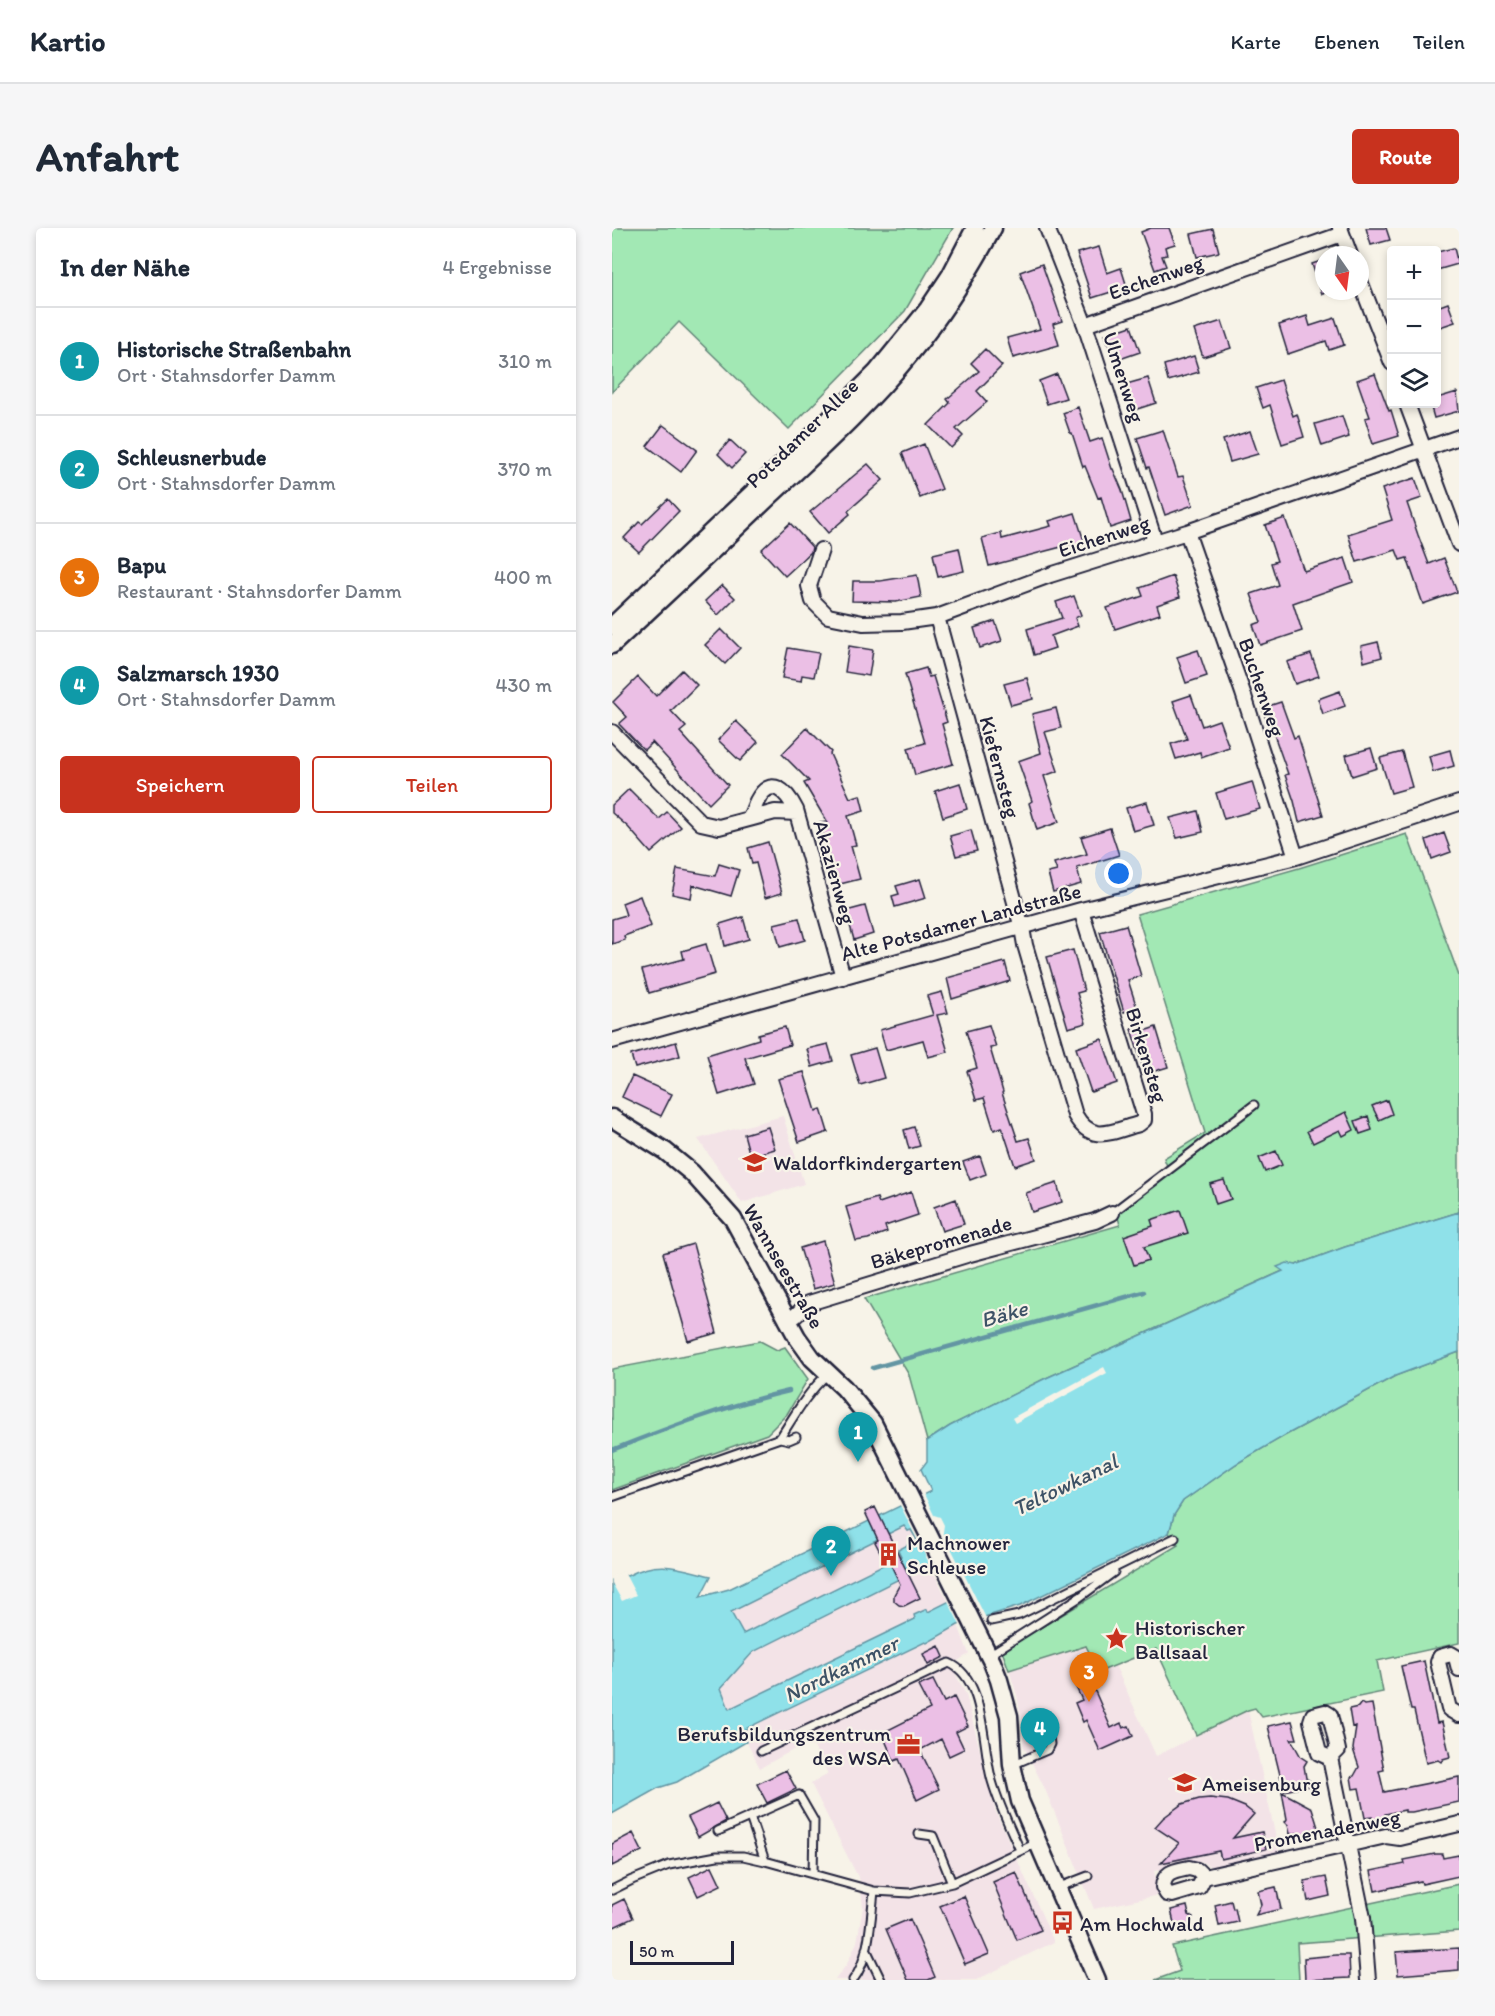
<!DOCTYPE html>
<html lang="de">
<meta charset="utf-8">
<style>
body{margin:0;font-family:Itim,sans-serif;background:#f6f6f7;color:#1f2937}
.controls{position:absolute;right:18px;top:18px;display:grid;overflow:hidden;border-radius:6px;box-shadow:0 3px 9px #0003}
.controls button{width:54px;height:54px;display:grid;place-items:center;padding:0;border:0;border-bottom:2px solid #e0e1e3;background:#fff;color:#1f2937;font:30px sans-serif}
.compass{position:absolute;left:703px;top:18px;width:54px;height:54px;border-radius:50%;background:#fff;box-shadow:0 3px 9px #0003;rotate:166deg}
.scale{position:absolute;left:18px;bottom:15px;width:104px;box-sizing:border-box;padding-left:6px;border:3px solid #22223b;border-top:0;font-size:16px;line-height:21px;white-space:nowrap;color:#22223b;-webkit-text-stroke:4px #f7f3e8;paint-order:stroke}
.you{position:absolute;left:507px;top:646px;width:21px;height:21px;margin:-15px;border:4px solid #fff;border-radius:50%;background:#1a73e8;box-shadow:0 0 0 9px #1a73e833}
.badge{display:grid;place-items:center;width:39px;height:39px;border-radius:50%;background:#c8321e;color:#fff;font-size:20px;font-weight:700}
.pin{position:absolute;translate:-50% -50px;filter:drop-shadow(0 2px 3px #0008)}
.pin::after{content:'';position:absolute;top:32px;width:21px;height:18px;background:inherit;clip-path:polygon(0 0,100% 0,50% 100%)}
.list{margin:0;padding:0;list-style:none}
h2{display:flex;justify-content:space-between;align-items:center;height:78px;margin:0;padding:0 24px;font-size:26px}
h2 small{font-size:20px;font-weight:400;color:#747a83}
.list li{display:grid;grid-template-columns:39px 1fr auto;gap:18px;align-items:center;box-sizing:border-box;height:108px;padding:0 24px;border-top:2px solid #e0e1e3}
.list b{display:block;font-size:22px;white-space:nowrap}
.list p{margin:0;font-size:20px;white-space:nowrap;color:#747a83}
.list em{font-size:20px;font-style:normal;color:#747a83}
.actions{display:flex;gap:12px;padding:18px 24px}
.actions a{flex:1;padding:14px 0;border:2px solid #c8321e;border-radius:6px;text-align:center;font-size:21px;color:#c8321e}
.actions .main{background:#c8321e;color:#fff}
.icon{flex:none;width:33px;height:33px;fill:none;stroke:currentColor;stroke-width:2;stroke-linecap:round;stroke-linejoin:round}
.map{position:relative;flex:none;width:847px;height:1752px;overflow:hidden;border-radius:6px}
header{display:flex;align-items:center;gap:36px;box-sizing:border-box;height:84px;padding:0 30px;background:#fff;border-bottom:2px solid #e0e1e3}
header strong{font-size:28px}
nav{display:flex;gap:33px;margin-inline-start:auto;font-size:21px}
.intro{display:flex;align-items:center;justify-content:space-between;box-sizing:border-box;height:144px;padding:0 36px}
h1{margin:0;font-size:42px}
.button{padding:15px 27px;border-radius:6px;background:#c8321e;color:#fff;font-size:21px;font-weight:700}
main{display:flex;gap:36px;padding:0 36px}
aside{flex:1;background:#fff;border-radius:6px;box-shadow:0 3px 9px #0003}
.map>svg:first-child{display:block}
</style>
<header>
<strong>Kartio</strong>
<nav><a>Karte</a><a>Ebenen</a><a>Teilen</a></nav>
</header>
<div class="intro"><h1>Anfahrt</h1><a class="button">Route</a></div>
<main>
<aside>
<h2>In der Nähe<small>4 Ergebnisse</small></h2>
<ul class="list">
<li><span class="badge" style="background:#0f9aa8">1</span><div><b>Historische Straßenbahn</b><p>Ort · Stahnsdorfer Damm</p></div><em>310 m</em></li>
<li><span class="badge" style="background:#0f9aa8">2</span><div><b>Schleusnerbude</b><p>Ort · Stahnsdorfer Damm</p></div><em>370 m</em></li>
<li><span class="badge" style="background:#e8710a">3</span><div><b>Bapu</b><p>Restaurant · Stahnsdorfer Damm</p></div><em>400 m</em></li>
<li><span class="badge" style="background:#0f9aa8">4</span><div><b>Salzmarsch 1930</b><p>Ort · Stahnsdorfer Damm</p></div><em>430 m</em></li>
</ul>
<div class="actions"><a class="main">Speichern</a><a>Teilen</a></div>
</aside>
<div class="map">
<svg width="847" height="1752" viewBox="0 0 847 1752">
<rect width="100%" height="100%" fill="#f7f3e8"/>
<filter id="ink" filterUnits="userSpaceOnUse"><feTurbulence type="fractalNoise" baseFrequency=".0167" numOctaves="2"/><feDisplacementMap in="SourceGraphic" scale="12" xChannelSelector="R" yChannelSelector="G"/><feConvolveMatrix kernelMatrix="1 2 1 2 8 2 1 2 1" color-interpolation-filters="sRGB"/></filter>
<g filter="url(#ink)">
<path fill="#f3e3e7" d="M171 888 192 956 130 975 86 911Z
M293 1298 299 1301 305 1313 286 1322 289 1328 131 1407 119 1384Z
M320 1335 339 1373 316 1385 314 1382 302 1387 303 1391 117 1482 109 1460 141 1424Z
M346 1397 357 1426 339 1437 354 1467 383 1582 442 1714 364 1752H223L235 1736 245 1714 251 1679 248 1653 199 1556 216 1546 202 1519 192 1516 148 1540 129 1503 313 1413 323 1411Z
M474 1418 487 1444 503 1437 544 1528 636 1482 667 1624 599 1639 589 1633 542 1643 547 1667 482 1681 433 1561 411 1517V1498L405 1467 397 1442Z"/>
<path fill="#a2e8b4" stroke="#628578" stroke-width="1.5" d="M0 0H341L293 83 177 201 67 94 0 164Z
M795 606 847 748V984L733 1019 684 1037 432 1151 338 1198 315 1213 297 1147 252 1071 508 997 503 977 555 938 552 930 593 905 525 686 687 640Z
M148 1113 165 1122 173 1119 196 1151 175 1186 155 1206 0 1262V1141Z
M847 1124V1415L765 1433 771 1464 650 1489 643 1480 636 1482 584 1507 544 1421 487 1444 474 1418 397 1442 390 1423 566 1317 557 1305 562 1287 571 1273 624 1236 672 1208 783 1148Z
M847 1656V1703L685 1715 687 1752H543L568 1743 560 1718Z"/>
<path fill="#8fe1e9" stroke="#6395a3" stroke-width="1.5" fill-rule="evenodd" d="M847 984V1124L783 1148 672 1208 624 1236 571 1273 562 1287 557 1305 408 1378 346 1397 315 1415 313 1414 129 1503 134 1514 65 1554 46 1560 0 1586V1352L12 1347 15 1348C47 1331 66 1340 99 1348L88 1369 117 1361 319 1263 309 1241 315 1233V1213L338 1198 432 1151 671 1043 665 1039 675 1035 684 1037 733 1019ZM292 1298 296 1303 299 1302 305 1312 286 1322 289 1328 131 1406 119 1384ZM319 1335 338 1373 316 1384 315 1381 302 1387 303 1391 117 1481 109 1460 141 1424Z"/>
<path fill="#f7f3e8" d="M492 1139 495 1145 403 1195 400 1190Z
M311 1264 322 1287 328 1289 332 1297 331 1304 374 1390 349 1399 287 1275Z
M12 1344 24 1367 10 1373 0 1355V1349Z"/>
<g fill="none" stroke-linecap="round" stroke-linejoin="round">
<path stroke="#6395a3" stroke-width="4.5" d="M261 1140 532 1064
M0 1222C58 1199 116 1177 177 1163"/>
</g>
<path fill="#ebbfe5" stroke="#22223b" stroke-width="1.5" d="M539 0H557L563 16 553 19 555 27 550 28 554 38 543 42 529 4Z
M754 0H774L778 12 759 17Z
M601 1 607 24 585 29 579 6Z
M487 19 495 45 509 40 515 59 480 70 465 25Z
M842 20 846 36 825 42V24Z
M712 32V66H710L700 36Z
M430 36 450 93 441 96 447 117 401 130 395 110 428 101 408 44Z
M836 75 843 94 825 100V79Z
M695 88 698 98 723 90 732 117 717 122 714 113 676 126 667 97Z
M610 93 619 120 591 129 582 102Z
M519 98 528 124 502 133 493 107Z
M373 121 390 138 365 163 375 174 344 201 351 208 339 220 316 197 338 175 335 171 367 143 359 135Z
M582 128 587 144 556 153 552 137Z
M445 146 454 170 435 176 427 153Z
M763 146 777 183 779 182 787 208 761 216 753 190 758 189 745 152Z
M536 150 544 175 519 183 511 157Z
M669 152 681 188 685 186 692 209 670 216 658 177 651 180 644 160Z
M845 164 847 183 822 190 818 176H825V170Z
M466 179 478 214 490 210 500 241H501L510 262 519 293 498 300 489 269 486 270 473 238 471 239 460 205H458L451 185Z
M730 188 737 209 710 218 703 196Z
M51 197 85 222 69 244 35 218Z
M551 202 566 249 571 248 581 277 553 287 537 239 535 240 525 210Z
M638 203 646 226 618 234 611 212Z
M118 212 133 226 120 240 106 226Z
M312 216 330 261 308 270 290 225Z
M256 236 271 252 236 283 238 286 216 305 198 284Z
M803 250 810 270 795 275 806 307 817 336 832 330 845 364 811 376 795 330 788 332 784 322 745 334 736 306 780 292 770 261Z
M56 271 67 283 27 324 12 310 27 294 30 296Z
M463 285 473 316 459 321 457 317 377 338 370 310 389 305 390 311 439 298 437 293Z
M673 290 692 343 733 330 741 354 681 375 690 403 648 417 641 397 649 394 639 366 666 357 659 335 665 333 653 297Z
M178 295 200 319 199 324 173 348 149 322Z
M347 320 352 343 326 349 321 326Z
M305 347 309 369 284 374 240 373 241 353H268Z
M561 348 568 369 545 377 548 386 503 401 495 380 531 368 528 360Z
M110 357 123 370 106 387 93 373Z
M462 368 469 387 463 390 466 398 439 408 443 420 422 427 415 401 450 390 444 374Z
M383 393 390 413 368 420 362 400Z
M109 401 128 420 113 436 93 417Z
M766 414 770 429 752 434 749 418Z
M237 418 261 422 257 448 233 444Z
M176 420 207 425 202 449 190 447 189 453 170 450Z
M586 422 595 448 574 455 565 429Z
M699 426 707 448 683 456 675 434Z
M314 440 317 449 321 448 335 494 330 496 341 536 303 547 296 520 313 515 293 446Z
M70 442 85 457 59 483 74 499 68 504 116 557 97 576 40 514 32 522 7 496 15 489 1 474 26 449 44 468Z
M415 450 421 471 399 477 392 456Z
M728 463 733 478 711 486 706 471Z
M579 467 590 498 607 492 617 519 589 529 588 524 564 531 559 516 575 511 561 473Z
M669 474 682 510 686 508 711 587 687 594 682 573 673 547 676 546 660 501 658 502 650 480Z
M444 480 449 500 433 504 446 543 432 548 447 594 425 602 417 575 420 573 406 533 429 525 420 486Z
M124 493 146 514 128 533 106 512Z
M195 500 219 524 218 526 238 570 248 567 252 583 236 588 244 617 239 618 248 651 224 657 208 595 215 594 192 555 197 553 170 526Z
M759 520 765 540 740 548 734 527Z
M838 522 842 538 821 544 817 528Z
M790 524 800 559 779 565 768 530Z
M640 554 648 581 612 591 604 565Z
M348 555 355 581 331 589 323 563Z
M17 561 47 591 55 584 69 599 39 625 16 599 0 585V577Z
M535 574 542 597 521 603 514 580Z
M586 583 591 604 565 610 558 590Z
M498 600 507 627 465 640 469 656 441 664 436 645 445 643 442 635 475 626 469 609Z
M359 602 365 623 344 628 338 608Z
M832 605 839 624 820 631 814 612Z
M156 614 170 665 153 670 144 635 140 636 136 620Z
M107 636 127 642 119 668 81 657 79 670 60 666 65 641 103 648Z
M308 651 314 670 283 679 280 668 287 666 284 658Z
M28 668 39 698 12 708 13 712 0 716V691L14 687 10 675Z
M253 678 261 706 242 712 234 683Z
M131 689 137 711 113 718 108 696Z
M187 690 193 712 168 719 162 696Z
M514 697 529 748 516 752 525 780 512 784 488 704Z
M94 716 103 746 37 765 30 742 72 731 70 723Z
M461 722 472 763 465 765 474 795 456 800 435 729Z
M393 734 398 753 340 771 335 750Z
M330 764 336 785 325 787 336 824 316 829 311 812 274 822 268 802 321 787 315 768Z
M377 797 384 819 378 820 391 864 390 865 406 913 417 910 424 931 403 938 390 899 382 902 372 870 364 872 355 843 365 840 354 803Z
M530 797 532 803 544 799 556 839 533 846 519 801Z
M173 799 178 817 133 830 142 856 107 867 95 827 147 811 146 806Z
M490 811 505 855 479 864 464 820Z
M64 814 68 828 23 840 19 827Z
M216 816 221 833 200 839 195 821Z
M263 820 272 850 248 857 239 827Z
M192 844 204 883 209 881 216 904 187 914 166 851Z
M20 848 60 866 49 888 10 869Z
M775 872 780 886 767 892 760 878Z
M734 884 742 902 731 908 728 902 701 915 695 903Z
M756 888 760 902 748 906 743 893Z
M156 899 163 921 138 928 132 906Z
M302 899 308 918 297 921 292 902Z
M664 923 670 937 653 944 647 930Z
M368 928 374 946 358 952 351 934Z
M612 952 619 971 604 976 598 956Z
M445 955 450 974 420 984 414 965Z
M299 964 306 987 273 998 275 1004 256 1011 244 1013 234 979 265 970 267 975Z
M344 971 352 996 330 1003 322 979Z
M568 982 576 1005 532 1019 537 1032 522 1037 512 1008 541 998 539 992Z
M211 1013 223 1055 201 1061 188 1020Z
M81 1016 105 1105 76 1113 51 1025Z
M263 1279 308 1370 292 1378 287 1377 282 1373V1367L288 1356 277 1333 274 1335 263 1314 266 1312 253 1284Z
M327 1418 332 1429 316 1437 311 1426Z
M812 1433 825 1495 830 1494 838 1529 831 1531 829 1534 826 1532 814 1535 802 1482H799L789 1438Z
M321 1452 332 1474 342 1469 356 1498 344 1504 352 1521 337 1528 329 1511 308 1522 327 1561 305 1572 287 1531 282 1533 270 1505 318 1481 306 1458Z
M476 1452 480 1462 482 1461 499 1500 509 1495 511 1500 517 1498 521 1508 488 1523 474 1492 471 1494 463 1475 470 1472 463 1457Z
M749 1475 752 1477 760 1476 772 1542 767 1543 772 1564 847 1549V1574L800 1584H793V1582L773 1586V1589L767 1591 760 1592V1589L753 1590 747 1560 741 1561 739 1549 742 1548 747 1539 741 1521 744 1498 740 1499 737 1481 746 1479Z
M680 1493 685 1511H679L689 1529 695 1533 692 1538 694 1550 703 1557 672 1563 656 1498Z
M174 1542 184 1561 155 1575 145 1556Z
M670 1564 700 1580 707 1603 685 1608V1605L678 1606 676 1597 673 1594 675 1591Z
M598 1570 616 1572 633 1579 642 1586 621 1610 650 1604 654 1621 609 1631 607 1623 549 1635 567 1615 543 1599 551 1590 570 1576 587 1571Z
M105 1575 114 1593 86 1609 76 1589Z
M21 1605 30 1623 0 1638V1616Z
M823 1626H830L831 1630 847 1627V1648L810 1656 809 1653 763 1663 759 1643 793 1636 792 1632Z
M100 1638 109 1657 86 1668 77 1649Z
M404 1644 429 1702 405 1712 381 1654Z
M714 1649 718 1668 696 1673 692 1653Z
M664 1659 669 1681 644 1687 649 1677 646 1663Z
M352 1668 377 1726 353 1736 328 1678Z
M12 1671 21 1690 0 1700V1677Z
M619 1673 621 1681 623 1680 626 1694 607 1698 603 1677Z
M575 1678 577 1687 581 1689 578 1693 580 1701 564 1704 559 1682Z
M298 1691 323 1749 316 1752H296L274 1701Z
M847 1720V1742L786 1747 784 1724Z
M724 1727H737L738 1750 693 1752 692 1730Z"/>
<g fill="none" stroke-linecap="round" stroke-linejoin="round">
<defs>
<path id="service" d="M500 985 642 877
M168 1210 177 1212 184 1209
M0 1269 168 1210C182 1188 196 1163 216 1146
M379 1393 407 1387 563 1310
M377 1427 468 1369 502 1344
M149 1523 337 1435C374 1450 370 1520 380 1553 387 1577 398 1600 408 1622
M400 1537 435 1522 438 1516 436 1502
M138 1589 153 1633
M106 1603 187 1567 202 1593 201 1646
M307 1606 321 1608 340 1655
M445 1660 476 1648
M0 1662 20 1652 57 1637 105 1628H131L153 1633 262 1663 298 1665 340 1655 425 1615
M254 1721 269 1752
M241 1752C258 1731 259 1689 262 1663"/>
<path id="minor" d="M435 0 473 97 543 313
M728 0 738 27
M748 53 780 135
M473 97 730 6
M795 176 847 316
M575 304 631 465 684 629
M209 322 197 358 201 373 216 388 251 395 290 394 325 389 438 347 575 304 847 209
M325 389 410 700 413 717 463 887C480 917 500 903 527 896L532 892V886L469 682
M0 504 89 595 107 599 137 591C141 585 142 579 145 573 159 546 175 564 184 582L231 749
M137 591 163 584 185 585
M0 813 469 682 684 629 847 575
M175 1092 183 1088 197 1075 358 1026 483 993 500 985
M847 1441 844 1429 839 1426 828 1429 826 1434 837 1481 847 1487
M718 1530 707 1525 699 1493 701 1487 713 1484 718 1487 726 1522 718 1530 751 1690 756 1752
M577 1640 585 1642 592 1649 587 1659 560 1667 555 1666 551 1659C552 1643 564 1643 577 1640Z
M592 1649 774 1608 788 1610 847 1596"/>
<path id="tertiary" d="M0 398 208 201 264 145 316 81 338 48 363 0
M0 417C53 368 106 318 159 267 207 222 257 177 299 125 331 86 357 44 381 0
M0 890 53 923 80 945 121 991 185 1109 200 1130 232 1160 261 1195 380 1434 387 1452 397 1488 400 1537 408 1573 485 1752"/>
</defs>
<use href="#service" stroke="#22223b" stroke-width="11"/>
<use href="#minor" stroke="#22223b" stroke-width="18"/>
<use href="#tertiary" stroke="#22223b" stroke-width="21"/>
<use href="#service" stroke="#f7f3e8" stroke-width="7"/>
<use href="#minor" stroke="#f7f3e8" stroke-width="14"/>
<use href="#tertiary" stroke="#f7f3e8" stroke-width="16"/>
</g>
</g>
<defs>
<symbol id="school-bare" viewBox="-9 -9 18 18"><path d="M0-5L7-2L0 1L-7-2ZM-4 1L0 2.5L4 1V4Q0 6-4 4Z" fill="#c8321e" stroke="#f7f3e8" stroke-width="2.5" paint-order="stroke"/></symbol>
<symbol id="building-bare" viewBox="-9 -9 18 18"><path d="M-4-6H4V6H1V3H-1V6H-4ZM-2.5-4.3h1.7v1.8h-1.7ZM.8-4.3h1.7v1.8H.8ZM-2.5-1h1.7V.8h-1.7ZM.8-1h1.7V.8H.8Z" fill="#c8321e" stroke="#f7f3e8" stroke-width="2.5" paint-order="stroke"/></symbol>
<symbol id="sight-bare" viewBox="-9 -9 18 18"><path d="M0-6L1.8-2.2L6-1.7L2.9 1.2L3.7 5.4L0 3.3L-3.7 5.4L-2.9 1.2L-6-1.7L-1.8-2.2Z" fill="#c8321e" stroke="#f7f3e8" stroke-width="2.5" paint-order="stroke"/></symbol>
<symbol id="office-bare" viewBox="-9 -9 18 18"><path d="M-6-3h4V-5.5h4V-3h4V5H-6ZM-1-4.5V-3h2v-1.5ZM-6 0V1H6V0Z" fill="#c8321e" stroke="#f7f3e8" stroke-width="2.5" paint-order="stroke"/></symbol>
<symbol id="bus-bare" viewBox="-9 -9 18 18"><path d="M-5-6H5V4H4V6H2V4H-2V6H-4V4H-5ZM-3.5-4V0h7V-4ZM-3.5 1.2v1.5H-2V1.2ZM2 1.2v1.5H3.5V1.2Z" fill="#c8321e" stroke="#f7f3e8" stroke-width="2.5" paint-order="stroke"/></symbol>
</defs>
<g fill-rule="evenodd">
<use href="#school-bare" x="126" y="918" width="33" height="33"/>
<use href="#building-bare" x="260" y="1310" width="33" height="33"/>
<use href="#sight-bare" x="488" y="1394" width="33" height="33"/>
<use href="#office-bare" x="280" y="1500" width="33" height="33"/>
<use href="#school-bare" x="556" y="1538" width="33" height="33"/>
<use href="#bus-bare" x="434" y="1678" width="33" height="33"/>
</g>
<g text-anchor="middle" dominant-baseline="central" stroke-width="4.5" stroke-linejoin="round" paint-order="stroke">
<g font-size="21" fill="#22223b" stroke="#f7f3e8">
<text transform="translate(544 49) rotate(-19)">Eschenweg</text>
<text transform="translate(512 149) rotate(72)">Ulmenweg</text>
<text transform="translate(190 205) rotate(-44)">Potsdamer Allee</text>
<text transform="translate(492 308) rotate(-18)">Eichenweg</text>
<text transform="translate(650 459) rotate(71)">Buchenweg</text>
<text transform="translate(388 539) rotate(75)">Kiefernsteg</text>
<text transform="translate(223 644) rotate(74)">Akazienweg</text>
<text transform="translate(349 694) rotate(-15)">Alte Potsdamer Landstraße</text>
<text transform="translate(535 827) rotate(73)">Birkensteg</text>
<text transform="translate(329 1014) rotate(-16)">Bäkepromenade</text>
<text transform="translate(172 1038) rotate(60)">Wannseestraße</text>
<text transform="translate(715 1602) rotate(-11)">Promenadenweg</text>
</g>
<g font-size="21" fill="#22223b" stroke="#f7f3e8" text-anchor="start">
<text x="161" y="934">Waldorfkindergarten</text>
<text x="295" y="1314">Machnower<tspan x="295" dy="24">Schleuse</tspan></text>
<text x="523" y="1399">Historischer<tspan x="523" dy="24">Ballsaal</tspan></text>
<text x="279" y="1505" text-anchor="end">Berufsbildungszentrum<tspan x="279" dy="24">des WSA</tspan></text>
<text x="590" y="1555">Ameisenburg</text>
<text x="468" y="1695">Am Hochwald</text>
</g>
<g font-size="22" font-style="italic" fill="#3d5266" stroke="#f7f3e8">
<text transform="translate(392 1086) rotate(-16)">Bäke</text>
<text transform="translate(453 1257) rotate(-26)">Teltowkanal</text>
<text transform="translate(229 1441) rotate(-26)">Nordkammer</text>
</g>
</g>
</svg>
<div class="controls">
<button>+</button>
<button>−</button>
<button><svg class="icon" aria-label="layers" viewBox="0 0 24 24"><path d="M12 4l9 5-9 5-9-5zM3 14l9 5 9-5"/></svg></button>
</div>
<svg class="compass" viewBox="-18 -18 36 36"><path d="M0-13l5 13h-10z" fill="#e53935"/><path d="M0 13l5-13h-10z" fill="#747a83"/></svg>
<div class="scale">50 m</div>
<div class="you"></div>
<div class="pin badge" style="left:246px;top:1234px;background:#0f9aa8">1</div>
<div class="pin badge" style="left:219px;top:1348px;background:#0f9aa8">2</div>
<div class="pin badge" style="left:477px;top:1474px;background:#e8710a">3</div>
<div class="pin badge" style="left:428px;top:1530px;background:#0f9aa8">4</div>
</div>
</main>
